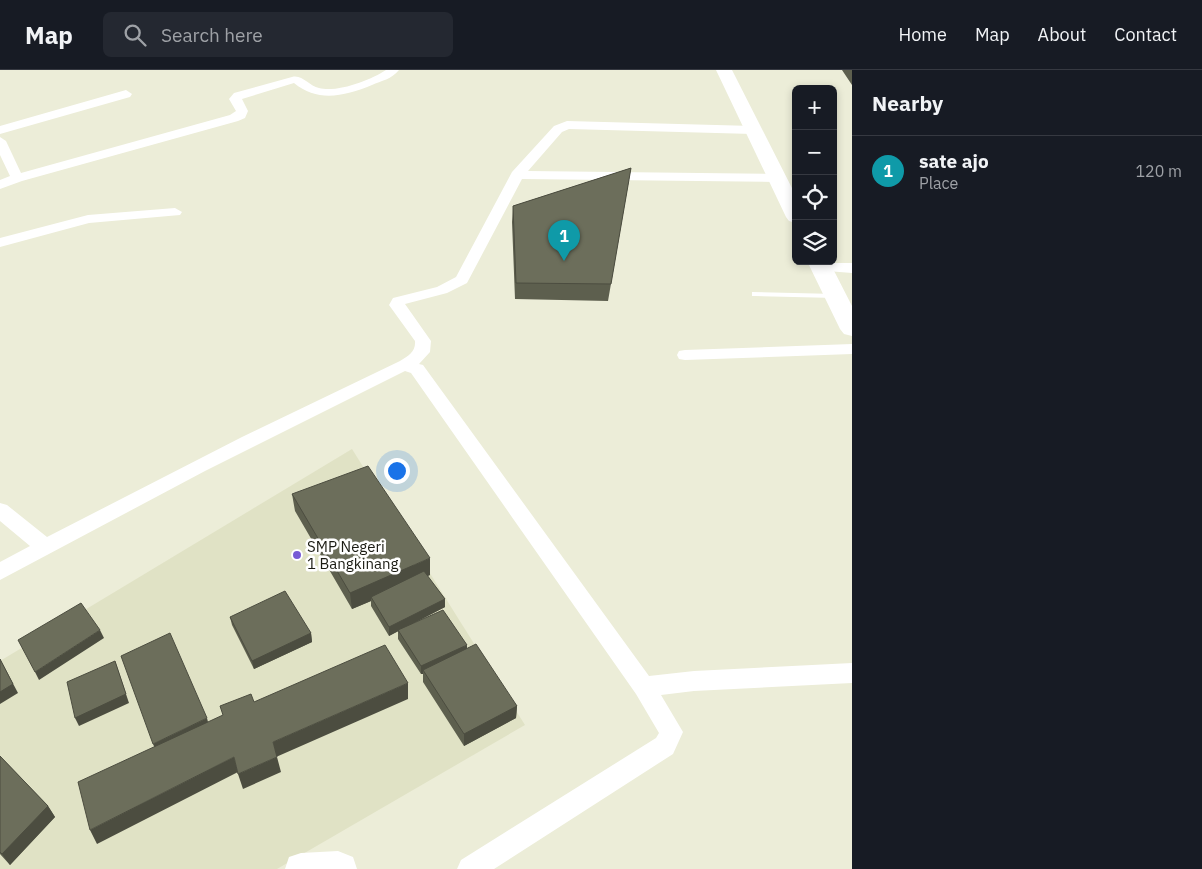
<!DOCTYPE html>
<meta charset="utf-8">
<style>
body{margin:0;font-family:"IBM Plex Sans",sans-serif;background:#242831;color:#f1f3f6}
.controls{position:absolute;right:15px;top:15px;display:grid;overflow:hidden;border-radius:8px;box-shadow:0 2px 8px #0003}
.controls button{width:45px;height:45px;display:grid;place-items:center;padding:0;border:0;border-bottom:1px solid #363941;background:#171b24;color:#f1f3f6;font:25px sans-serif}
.you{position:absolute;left:396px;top:400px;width:18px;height:18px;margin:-12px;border:4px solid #fff;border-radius:50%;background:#1a73e8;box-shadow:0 0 0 8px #1a73e833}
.badge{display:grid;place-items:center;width:32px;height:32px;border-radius:50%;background:#775bd5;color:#fff;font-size:16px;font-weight:700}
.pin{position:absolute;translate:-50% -41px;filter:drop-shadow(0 1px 2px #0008)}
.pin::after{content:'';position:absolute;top:26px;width:18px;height:15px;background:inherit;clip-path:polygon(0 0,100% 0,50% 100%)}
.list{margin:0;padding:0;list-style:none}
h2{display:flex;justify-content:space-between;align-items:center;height:65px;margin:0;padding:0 20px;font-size:21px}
h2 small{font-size:16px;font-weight:400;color:#9ea1a6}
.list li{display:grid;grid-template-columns:32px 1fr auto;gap:15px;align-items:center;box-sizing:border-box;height:70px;padding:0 20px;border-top:1px solid #363941}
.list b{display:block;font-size:19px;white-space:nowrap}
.list p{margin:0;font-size:16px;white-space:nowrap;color:#9ea1a6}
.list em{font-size:16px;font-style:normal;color:#9ea1a6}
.icon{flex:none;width:28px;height:28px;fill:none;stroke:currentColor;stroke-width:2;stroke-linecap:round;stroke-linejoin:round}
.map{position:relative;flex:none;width:852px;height:799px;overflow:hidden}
header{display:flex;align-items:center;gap:30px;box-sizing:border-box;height:70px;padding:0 25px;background:#171b24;border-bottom:1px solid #363941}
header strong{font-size:24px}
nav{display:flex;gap:28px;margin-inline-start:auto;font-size:18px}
.search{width:350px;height:45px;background:#242831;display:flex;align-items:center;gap:12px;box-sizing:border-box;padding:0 18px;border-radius:8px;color:#9ea1a6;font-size:19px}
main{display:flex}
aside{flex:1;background:#171b24}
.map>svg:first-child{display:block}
</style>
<header>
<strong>Map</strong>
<div class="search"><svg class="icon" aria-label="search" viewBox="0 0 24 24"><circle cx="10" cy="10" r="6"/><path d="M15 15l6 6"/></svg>Search here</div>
<nav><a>Home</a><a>Map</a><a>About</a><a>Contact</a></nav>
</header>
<main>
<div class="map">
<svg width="852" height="799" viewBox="0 0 852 799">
<rect width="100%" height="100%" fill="#ecedd8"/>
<path fill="#e0e2c5" d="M352 379 525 655 277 799H0V591Z"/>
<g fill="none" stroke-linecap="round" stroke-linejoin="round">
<path fill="#fff" fill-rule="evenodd" d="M752 222 836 224 840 226 836 228 755 226H752Z"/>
<path fill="#fff" fill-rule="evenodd" d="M386 0H399C392 9 381 11 372 15 345 26 318 33 294 13L242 29 248 41 245 48 238 51 22 111 0 119V110L10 106 0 85V67L6 71 21 103 230 45 236 41 229 29 234 23 292 7C302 4 309 16 319 18 337 23 371 10 386 0Z
M126 20 132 24 130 27 0 64V56Z
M567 51 753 56 759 60 753 64 569 59 562 62 528 101 776 104 783 108 776 112 522 109 467 213 447 223 405 234 431 271 430 282 419 294 423 295 649 606 694 601 852 593V613L694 621 661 625 683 662 673 684 494 799H457L461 790 656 668 659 663 636 624 411 303 405 301 205 401 0 510V492L30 476 0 451V433L7 435 47 467 242 367 400 291C408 286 416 282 415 271L389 235 393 228 437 217 456 207 512 102 554 56Z
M175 138 182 142 180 145 89 153 0 177V168L88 145Z
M832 193H852V203L827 201 824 198 827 195Z
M852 274V284L685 290 679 289 677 285 679 281 685 280Z"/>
<path fill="#fff" fill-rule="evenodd" d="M338 781 353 787 357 799H285L289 787 301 783Z"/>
<path fill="#fff" fill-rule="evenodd" d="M716 0H732L796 126V153L789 151 786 147Z
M807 191H829L852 236V266L844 264 840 259Z"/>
</g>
<path fill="#5d5f4e" d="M842 0H852V15Z
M631 98 608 231 515 229 512 152 513 136Z
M292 424 430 505 427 506 445 529V537L412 554 467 578 517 636 516 648 464 676 423 612V604H421L398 569V561L389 566 371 536V531L352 539 295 441Z
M230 547 311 563 312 572 254 599 232 555Z
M0 686 48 736 55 747 10 795 0 784Z"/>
<path fill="#4c4d40" d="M430 488V505L373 530 371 527V531L352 539 350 523Z
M445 529V537L389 566V557Z
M100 560 104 568 39 610 35 602Z
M311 563 312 572 254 599 252 591Z
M467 575V583L423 600V604H421V596Z
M0 589 18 623 0 634Z
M115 591 129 633 79 656 75 648Z
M408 613V629L276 687 273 672Z
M517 636 516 648 464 676V664Z
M207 648 210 660 158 685 153 674Z
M234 687 238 702 97 774 90 760Z
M277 687 281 702 243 719 238 704Z
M48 736 55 747 10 795 2 784Z"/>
<path fill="#6c6e5b" stroke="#4c4d40" d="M631 98 611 214 516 213 513 136Z
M368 396 430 488 350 523 292 424Z
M424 501 445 529 389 557 371 527Z
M285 521 311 563 252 591 230 547Z
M81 533 100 560 35 602 18 570Z
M443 540 467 575 421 596 398 560Z
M170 563 207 648 153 674 121 586Z
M476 574 517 636 464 664 423 600Z
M385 575 408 613 273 672 277 687 238 704 234 687 90 760 78 712 223 645 220 636 251 624 254 632Z
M0 589 13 614 0 622Z
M115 591 126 624 75 648 67 612Z
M0 686 48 736 2 784 0 782Z"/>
<circle fill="#775bd5" stroke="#fff" stroke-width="2" cx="297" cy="485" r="5"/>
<g text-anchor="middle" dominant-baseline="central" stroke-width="5" stroke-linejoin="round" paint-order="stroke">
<g font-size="15" fill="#1b1b13" stroke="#fff" text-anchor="start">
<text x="307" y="476">SMP Negeri<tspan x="307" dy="17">1 Bangkinang</tspan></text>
</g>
</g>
</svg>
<div class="controls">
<button>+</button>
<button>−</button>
<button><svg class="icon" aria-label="locate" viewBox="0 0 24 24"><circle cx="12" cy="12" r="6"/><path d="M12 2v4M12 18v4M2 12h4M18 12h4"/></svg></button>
<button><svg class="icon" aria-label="layers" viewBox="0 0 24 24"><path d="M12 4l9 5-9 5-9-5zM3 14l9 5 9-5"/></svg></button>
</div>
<div class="you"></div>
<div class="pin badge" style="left:564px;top:191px;background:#0f9aa8">1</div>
</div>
<aside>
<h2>Nearby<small></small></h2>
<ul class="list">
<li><span class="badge" style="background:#0f9aa8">1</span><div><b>sate ajo</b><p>Place</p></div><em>120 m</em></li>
</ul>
</aside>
</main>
